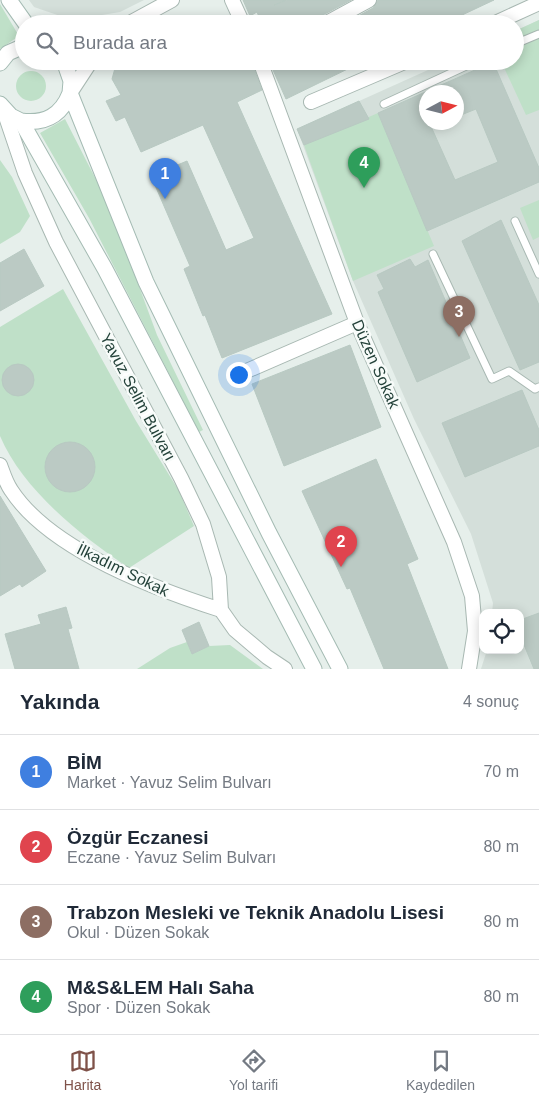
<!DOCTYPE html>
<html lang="tr">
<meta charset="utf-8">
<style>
body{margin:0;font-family:Arial,sans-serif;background:#f6f6f7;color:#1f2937}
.controls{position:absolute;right:15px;bottom:15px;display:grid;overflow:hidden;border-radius:10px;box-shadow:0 2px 12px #0003}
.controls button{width:45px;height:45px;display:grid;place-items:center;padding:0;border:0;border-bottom:1px solid #e0e1e3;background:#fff;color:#1f2937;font:25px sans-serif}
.compass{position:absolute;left:419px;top:85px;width:45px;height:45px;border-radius:50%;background:#fff;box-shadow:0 2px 12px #0003;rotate:83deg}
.you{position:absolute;left:238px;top:374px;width:18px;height:18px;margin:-12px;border:4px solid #fff;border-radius:50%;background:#1a73e8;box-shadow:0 0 0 8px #1a73e833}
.badge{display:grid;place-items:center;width:32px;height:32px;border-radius:50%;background:#7f5249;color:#fff;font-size:16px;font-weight:700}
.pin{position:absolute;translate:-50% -41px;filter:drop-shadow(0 1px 2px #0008)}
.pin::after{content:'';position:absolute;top:26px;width:18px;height:15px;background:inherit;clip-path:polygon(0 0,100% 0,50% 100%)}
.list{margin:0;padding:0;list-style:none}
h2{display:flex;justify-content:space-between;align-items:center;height:65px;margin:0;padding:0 20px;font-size:21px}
h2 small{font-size:16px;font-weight:400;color:#747a83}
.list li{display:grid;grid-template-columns:32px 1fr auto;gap:15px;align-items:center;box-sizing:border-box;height:75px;padding:0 20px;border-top:1px solid #e0e1e3}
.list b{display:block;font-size:19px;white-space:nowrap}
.list p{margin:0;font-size:16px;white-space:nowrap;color:#747a83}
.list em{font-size:16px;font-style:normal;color:#747a83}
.icon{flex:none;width:28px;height:28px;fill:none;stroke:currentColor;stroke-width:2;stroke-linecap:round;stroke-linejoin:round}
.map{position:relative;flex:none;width:539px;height:669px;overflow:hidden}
.search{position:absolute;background:#fff;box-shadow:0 2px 12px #0003;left:15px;right:15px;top:15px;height:55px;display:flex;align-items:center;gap:12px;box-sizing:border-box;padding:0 18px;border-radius:28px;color:#747a83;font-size:19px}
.sheet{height:365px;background:#fff}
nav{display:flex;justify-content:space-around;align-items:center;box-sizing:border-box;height:70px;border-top:1px solid #e0e1e3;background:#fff;font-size:14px;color:#747a83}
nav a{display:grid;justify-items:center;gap:2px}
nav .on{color:#7f5249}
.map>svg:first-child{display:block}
</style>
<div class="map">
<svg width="539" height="669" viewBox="0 0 539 669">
<rect width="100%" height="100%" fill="#e6efeb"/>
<path fill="#d4dfda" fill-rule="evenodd" d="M29 0H144L120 12 72 20 34 7Z
M539 20V669H481L487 650H520V613H492L493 603 471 534 414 419 353 281 297 129 448 61H515V31ZM426 92H456V122H426Z"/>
<path fill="#bfe0c8" d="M0 4 19 36 0 49Z
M539 20V110L526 115 501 61H515V31Z
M16 86a15 15 0 1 1 30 0a15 15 0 1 1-30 0Z
M378 113 434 246 353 281 304 145Z
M65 119 109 205 157 335 203 430 199 432 89 218 40 133Z
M0 160 12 177 30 216 20 232 0 244Z
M539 200V237L533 240 520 208Z
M63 289 136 421 179 491 194 526 129 568C81 536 23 490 0 436V327Z
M187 642 192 654 209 646 230 645 263 669H137L170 648Z"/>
<path fill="#bbcac4" stroke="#b8c9c2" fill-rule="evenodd" d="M243 0H286L274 5 287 0H351L321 16 316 24H262L257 12 250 16Z
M378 0H494L443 24H344L373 8Z
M117 61H251L262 90 237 102 332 314 222 358 205 315 203 316 184 269 190 266 151 176 187 161 226 250 254 238 203 125 141 152 125 117 116 121 106 101 121 95 112 79Z
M269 61H364L286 99Z
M493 62 539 168V182L427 231 378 113ZM426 92H456V117L476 109 498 162 455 180 429 122H426Z
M359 101 369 119 304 145 297 129Z
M501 220 539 305V362L520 370 462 241Z
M24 249 44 286 0 311V263Z
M410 259 415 267 428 260 470 358 417 382 378 292 384 289 377 275Z
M350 345 381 427 284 466 252 384Z
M2 380a16 16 0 1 1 32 0a16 16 0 1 1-32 0Z
M522 390 539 430V446L465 477 442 423Z
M45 467a25 25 0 1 1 50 0a25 25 0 1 1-50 0Z
M376 459 418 559 407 564 448 669H384L350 588 347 589 302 491Z
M0 496 46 571 22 587 20 584 0 596Z
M66 607 72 628 68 629 79 669H15L5 634 41 624 38 615Z
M539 613V669H534L520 635V620Z
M199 622 209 646 192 654 182 630Z"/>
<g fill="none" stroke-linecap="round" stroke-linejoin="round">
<defs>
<path id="service" d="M515 44 539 34
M384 104 477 61
M515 221 539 274
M433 254 492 379 509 371 535 389 539 387"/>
<path id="minor" d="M232 0 243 24
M128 24 172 0
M325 24 369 0
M493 24 539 3
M260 61 357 323 454 542 472 596 475 631 469 669
M70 93 91 61
M311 102 407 61
M3 108 25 173 56 242 181 478 203 524 219 577 221 610 235 630 267 657 285 669
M235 376 357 323
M0 465C3 473 6 483 11 490 50 550 155 589 221 610"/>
<path id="secondary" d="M9 0 26 24
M64 61 71 81 70 93 146 282 269 533 340 669
M0 63 8 53 24 46
M0 104 11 116 21 121 105 269 314 669
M21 121C45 124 61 116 70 93"/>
</defs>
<use href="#service" stroke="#a8b8b2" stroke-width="9"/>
<use href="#minor" stroke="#a8b8b2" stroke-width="16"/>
<use href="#secondary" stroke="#a4bbb3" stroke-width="17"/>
<use href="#service" stroke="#fff" stroke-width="7"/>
<use href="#minor" stroke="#fff" stroke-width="14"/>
<use href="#secondary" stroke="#fff" stroke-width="15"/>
</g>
<g text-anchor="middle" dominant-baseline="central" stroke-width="5" stroke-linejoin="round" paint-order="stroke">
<g font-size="16" fill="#24423a" stroke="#f7fbf9">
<text transform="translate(376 364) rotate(66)">Düzen Sokak</text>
<text transform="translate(138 397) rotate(62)">Yavuz Selim Bulvarı</text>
<text transform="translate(123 570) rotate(26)">İlkadım Sokak</text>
</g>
</g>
</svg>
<div class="controls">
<button><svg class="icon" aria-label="locate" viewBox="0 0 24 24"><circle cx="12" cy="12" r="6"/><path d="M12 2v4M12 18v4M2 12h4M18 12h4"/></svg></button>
</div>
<svg class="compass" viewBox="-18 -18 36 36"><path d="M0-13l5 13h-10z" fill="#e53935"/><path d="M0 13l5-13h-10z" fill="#747a83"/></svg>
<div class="you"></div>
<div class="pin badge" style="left:165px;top:199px;background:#3f7fe0">1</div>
<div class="pin badge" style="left:341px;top:567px;background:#e0444e">2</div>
<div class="pin badge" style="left:459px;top:337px;background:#8d6e63">3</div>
<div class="pin badge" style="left:364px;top:188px;background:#2e9e5b">4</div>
<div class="search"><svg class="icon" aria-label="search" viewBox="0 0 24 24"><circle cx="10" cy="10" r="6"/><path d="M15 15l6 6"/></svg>Burada ara</div>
</div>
<section class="sheet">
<h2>Yakında<small>4 sonuç</small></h2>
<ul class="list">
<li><span class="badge" style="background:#3f7fe0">1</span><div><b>BİM</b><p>Market · Yavuz Selim Bulvarı</p></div><em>70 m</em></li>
<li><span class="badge" style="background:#e0444e">2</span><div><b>Özgür Eczanesi</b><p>Eczane · Yavuz Selim Bulvarı</p></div><em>80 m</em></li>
<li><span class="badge" style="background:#8d6e63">3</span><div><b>Trabzon Mesleki ve Teknik Anadolu Lisesi</b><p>Okul · Düzen Sokak</p></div><em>80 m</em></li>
<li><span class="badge" style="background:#2e9e5b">4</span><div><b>M&amp;S&amp;LEM Halı Saha</b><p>Spor · Düzen Sokak</p></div><em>80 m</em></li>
</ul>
</section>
<nav>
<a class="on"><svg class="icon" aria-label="map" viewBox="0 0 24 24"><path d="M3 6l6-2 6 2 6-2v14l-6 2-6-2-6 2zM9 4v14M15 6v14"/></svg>Harita</a>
<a><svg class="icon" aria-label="directions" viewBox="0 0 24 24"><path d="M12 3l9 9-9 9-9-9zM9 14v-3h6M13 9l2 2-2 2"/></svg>Yol tarifi</a>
<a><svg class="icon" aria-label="saved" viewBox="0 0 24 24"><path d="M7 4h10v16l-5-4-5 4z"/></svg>Kaydedilen</a>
</nav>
